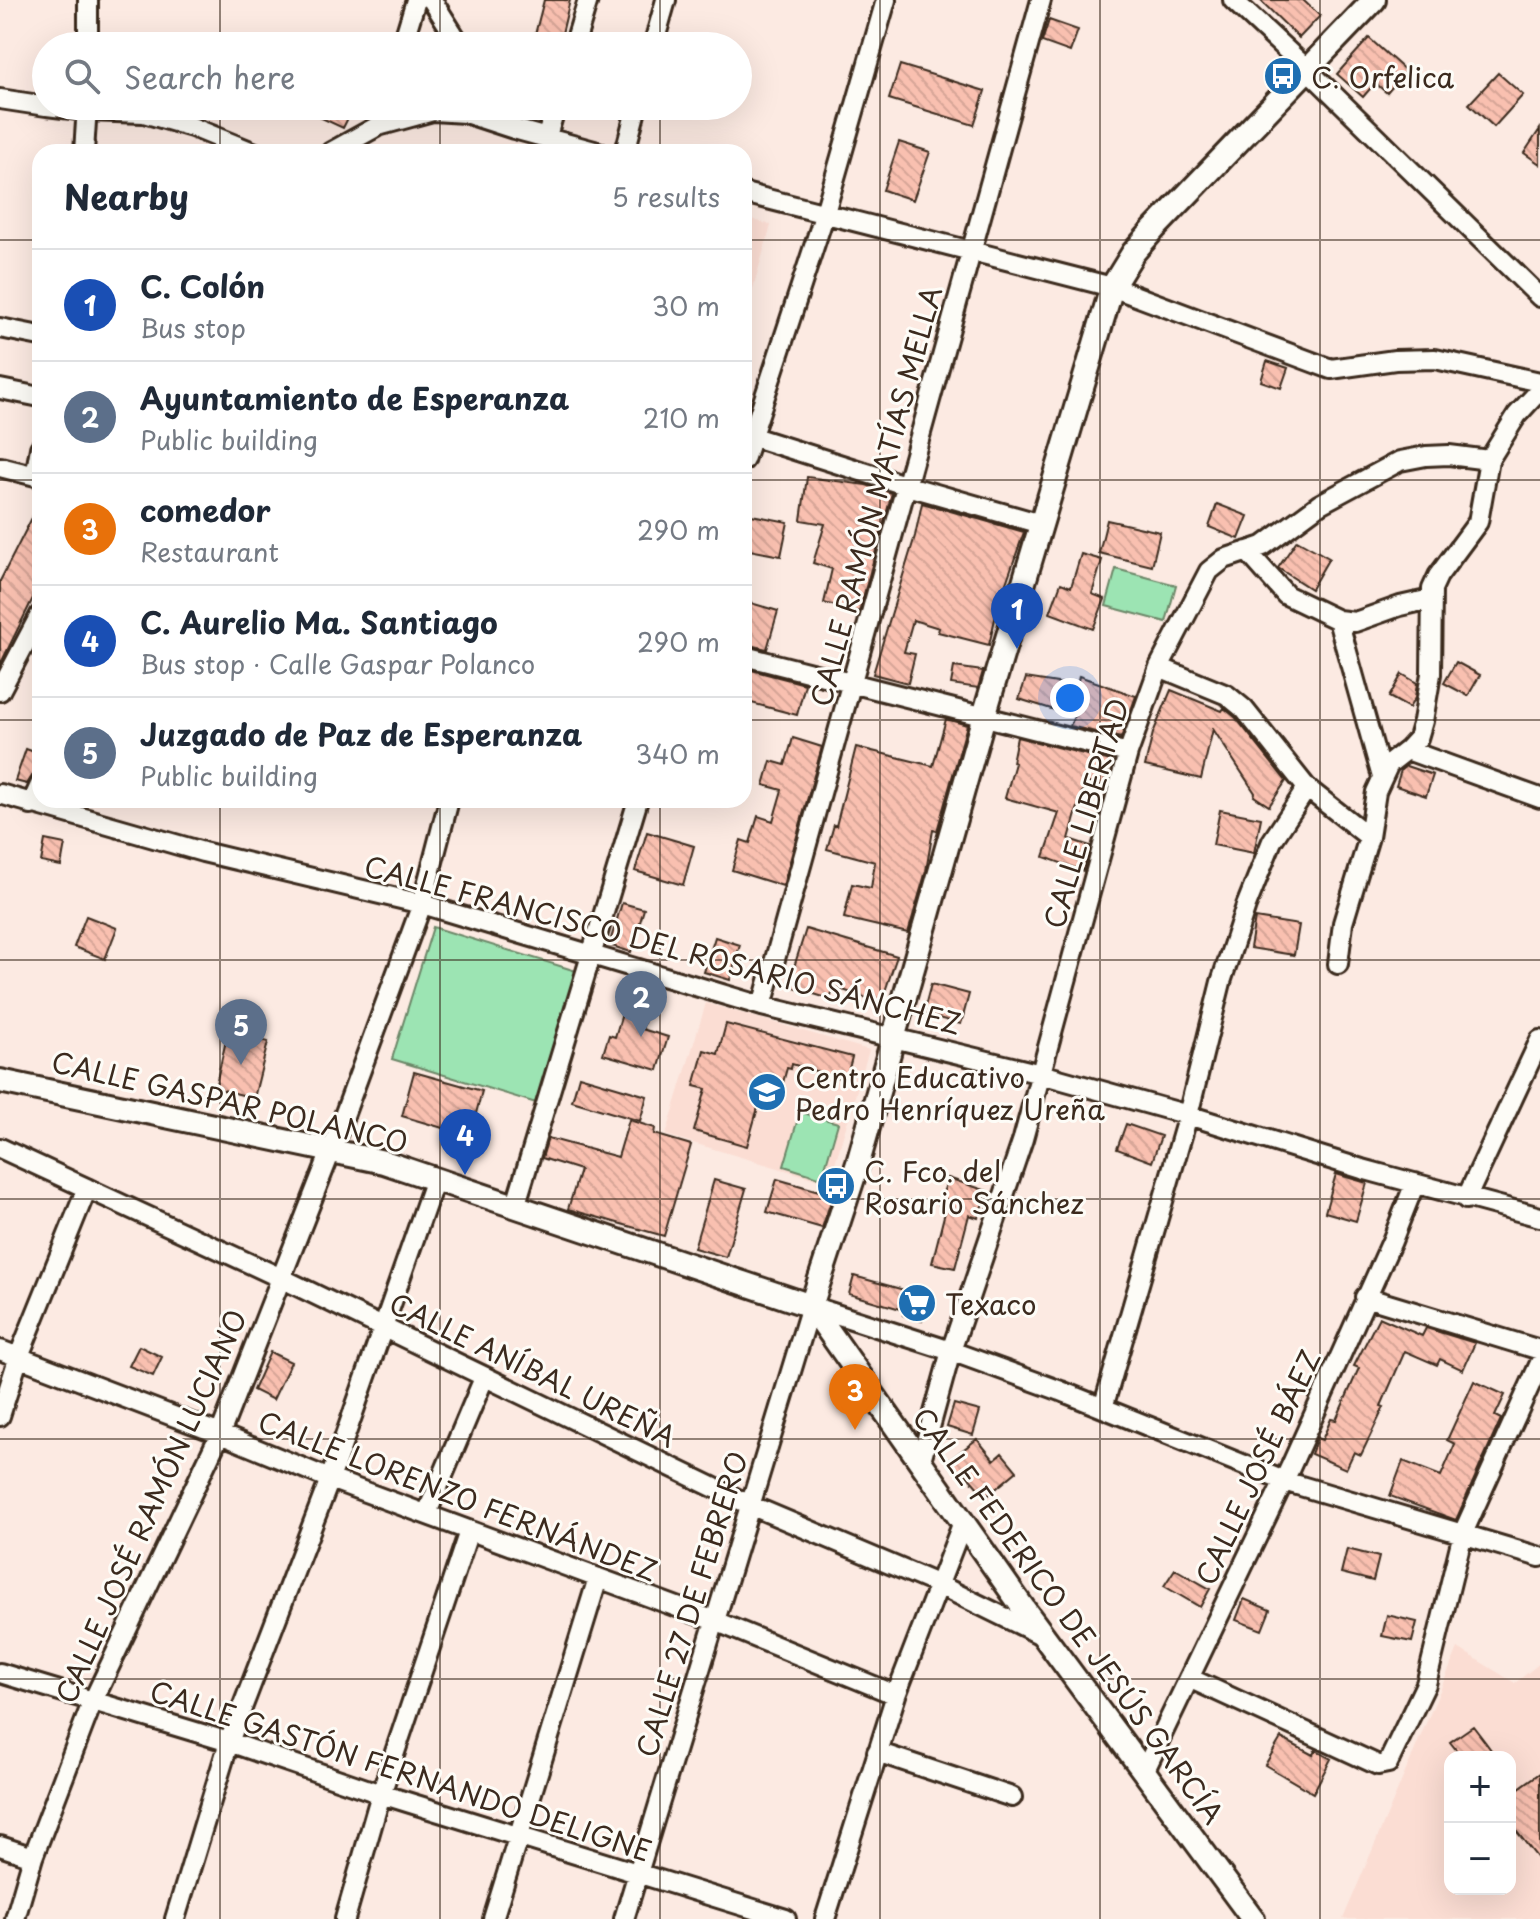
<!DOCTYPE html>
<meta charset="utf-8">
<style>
body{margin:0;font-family:"Playpen Sans",sans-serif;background:#f6f6f7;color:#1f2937}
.controls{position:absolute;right:24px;bottom:24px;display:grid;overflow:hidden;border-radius:16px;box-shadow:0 8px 32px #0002}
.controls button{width:72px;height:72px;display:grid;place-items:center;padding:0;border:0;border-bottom:2px solid #e0e1e3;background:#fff;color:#1f2937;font:40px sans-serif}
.you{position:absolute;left:1070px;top:698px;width:28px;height:28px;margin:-20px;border:6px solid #fff;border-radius:50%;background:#1a73e8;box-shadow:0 0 0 12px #1a73e833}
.badge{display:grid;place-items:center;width:52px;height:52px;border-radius:50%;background:#d93025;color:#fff;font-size:26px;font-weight:700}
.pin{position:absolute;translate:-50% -66px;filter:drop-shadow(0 2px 4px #0008)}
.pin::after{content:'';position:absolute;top:42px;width:28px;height:24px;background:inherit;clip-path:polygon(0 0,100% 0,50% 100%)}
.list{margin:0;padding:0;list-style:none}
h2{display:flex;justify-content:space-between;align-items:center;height:104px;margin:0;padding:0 32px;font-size:34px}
h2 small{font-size:26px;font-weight:400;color:#747a83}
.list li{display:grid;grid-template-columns:52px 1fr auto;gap:24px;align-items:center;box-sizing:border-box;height:112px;padding:0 32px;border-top:2px solid #e0e1e3}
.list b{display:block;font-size:30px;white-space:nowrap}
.list p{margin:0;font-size:26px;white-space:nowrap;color:#747a83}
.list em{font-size:26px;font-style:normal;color:#747a83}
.icon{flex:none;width:44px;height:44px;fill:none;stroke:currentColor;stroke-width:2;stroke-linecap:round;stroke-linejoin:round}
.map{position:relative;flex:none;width:1540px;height:1919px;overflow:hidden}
.search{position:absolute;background:#fff;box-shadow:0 8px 32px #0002;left:32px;top:32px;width:720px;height:88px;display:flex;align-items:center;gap:20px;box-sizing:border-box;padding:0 28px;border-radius:44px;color:#747a83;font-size:30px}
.panel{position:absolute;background:#fff;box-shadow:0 8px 32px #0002;left:32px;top:144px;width:720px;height:664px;border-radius:24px}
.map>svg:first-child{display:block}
</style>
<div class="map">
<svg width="1540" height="1919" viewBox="0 0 1540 1919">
<defs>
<pattern id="building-back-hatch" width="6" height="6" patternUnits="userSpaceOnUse" patternTransform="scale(2)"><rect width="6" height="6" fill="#f9c0b0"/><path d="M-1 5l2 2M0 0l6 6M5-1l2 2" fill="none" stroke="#d6a597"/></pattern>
</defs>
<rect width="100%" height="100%" fill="#fceae2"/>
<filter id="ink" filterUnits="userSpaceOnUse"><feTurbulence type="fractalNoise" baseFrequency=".0125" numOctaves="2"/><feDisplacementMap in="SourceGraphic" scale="16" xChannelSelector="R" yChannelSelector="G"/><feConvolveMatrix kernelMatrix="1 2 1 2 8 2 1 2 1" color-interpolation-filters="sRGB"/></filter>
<g filter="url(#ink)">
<path fill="#fbddd3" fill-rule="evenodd" d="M744 217 771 225 744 320Z
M706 1003 869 1050 829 1183 666 1135Z
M1458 1648 1515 1683 1540 1663V1919H1343ZM1450 1757H1510V1889H1450Z"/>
<path fill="#9ce4b3" stroke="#6c8768" stroke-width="2" d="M1116 569 1176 585 1166 622 1106 606Z
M433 927 576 971 536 1103 392 1059Z
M800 1112 838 1123 822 1178 784 1166Z"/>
<path fill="url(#building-back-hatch)" stroke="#3b2a1e" stroke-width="2" d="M544 0H570L559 46H532Z
M1260 0H1303L1320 16 1299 38Z
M1049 20 1078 30 1070 52 1042 42Z
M1369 38 1406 71 1387 93 1375 83 1363 97 1337 74Z
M900 65 985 91 974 125 889 99Z
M1498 73 1523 95 1494 127 1469 104Z
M296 106H354L343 128Z
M1540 129V164L1524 153Z
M899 142 930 152 913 200 883 190Z
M1267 361 1288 368 1281 388 1261 381Z
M807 477 866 485 892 493 859 612 824 603 832 569 813 563 825 524 801 520Z
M40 502V584L0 665V581Z
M922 503 1024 532 998 606 989 645 938 632 939 628 913 620 904 652 915 654 908 683 873 674 915 536Z
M1217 504 1248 516 1239 539 1209 527Z
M746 514 788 522 781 556 744 549Z
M1107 520 1160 532 1152 566 1099 553Z
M1297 540 1329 558 1311 589 1278 568Z
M1081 554 1102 560 1092 594 1105 599 1093 629 1050 613 1061 583 1071 587Z
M744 601 778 611 767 649 744 644Z
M1456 662 1480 675 1468 696 1444 683Z
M954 667 983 671 978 688 951 684Z
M744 668 805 684 797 715 744 701Z
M1402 674 1417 683 1415 698 1409 708 1389 697Z
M1079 676 1136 696 1121 738 1070 726 1074 716 1019 699 1026 678 1077 686Z
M1171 690 1222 711 1224 708 1235 717 1286 781 1269 806 1254 796 1255 793 1213 729 1201 779 1145 766 1153 733Z
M946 719 967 725 937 831 933 830 926 871 908 933 844 918 852 884 871 888 875 862 827 849 834 825 836 826 856 747 933 766Z
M1017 737 1111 761 1103 787 1085 782 1069 839 1090 846 1083 871 1044 857 1059 813 1005 798 1015 763 1012 762Z
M793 738 822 747 783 886 732 870 741 840 750 843 758 816 773 821 782 790 764 785 771 761 785 765Z
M26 749 40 754 39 773 32 776 27 784 15 781Z
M1406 766 1433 775 1426 796 1396 786 1401 770Z
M1220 810 1261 818 1254 853 1213 845Z
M647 832 694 846 683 885 635 871Z
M45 840 65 844 61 866 41 862Z
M622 903 644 909 631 952 609 945Z
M86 916 117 928 105 959 74 947Z
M1255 918 1299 925 1294 955 1250 948Z
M806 929 897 956 881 1003 834 987 830 999 788 986Z
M715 937 740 945 730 980 704 972Z
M931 984 969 994 961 1024 923 1014Z
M625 1004 648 1010 642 1029 668 1037 658 1070 603 1054 609 1035 615 1037Z
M726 1024 852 1057 846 1080 792 1064 791 1069 787 1068 776 1108 759 1104 747 1146 694 1131 706 1089 694 1086 704 1050 718 1054Z
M228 1032 268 1042 254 1098 215 1088Z
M414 1072 482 1091 470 1136 402 1116Z
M579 1076 647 1096 640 1121 572 1101Z
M629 1120 655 1128 654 1134 691 1145 664 1236 568 1209 580 1170 542 1158 548 1138 618 1157Z
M1126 1124 1161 1136 1152 1162 1117 1149Z
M1336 1174 1367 1183 1356 1221 1325 1212Z
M948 1178 987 1191 978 1218 969 1215 955 1268 932 1263 946 1208 939 1205Z
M777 1179 833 1195 822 1228 767 1212Z
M714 1180 746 1189 726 1257 694 1248Z
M854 1276 929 1297 922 1321 903 1315 904 1310 849 1294Z
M1379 1317 1422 1336 1426 1328 1475 1343 1463 1370 1440 1359 1437 1365 1405 1351 1381 1406 1384 1407 1361 1455 1354 1452 1346 1469 1311 1454 1317 1438 1322 1440 1331 1419 1336 1420 1359 1368 1354 1366Z
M139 1346 162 1357 153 1376 129 1366Z
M270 1352 291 1362 273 1400 253 1390Z
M1474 1381 1505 1395 1495 1416 1501 1419 1456 1520 1390 1496 1403 1461 1441 1476 1455 1444 1447 1440Z
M954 1404 980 1411 973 1435 947 1427Z
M977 1439 994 1460 1002 1453 1017 1471 986 1497 965 1473 962 1475 950 1460Z
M1347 1549 1379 1557 1373 1581 1341 1573Z
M1175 1569 1210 1589 1200 1607 1164 1586Z
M1244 1599 1270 1610 1262 1630 1236 1620Z
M1387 1615 1417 1622 1412 1642 1382 1636Z
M1473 1726 1486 1743 1496 1757H1462L1450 1742Z
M1281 1738 1313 1755 1315 1750 1331 1759 1313 1793 1265 1765Z
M1540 1773V1861L1510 1823V1776L1519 1788Z"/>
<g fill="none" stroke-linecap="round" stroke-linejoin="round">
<defs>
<path id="minor" d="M432 0 461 46
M1233 0 1307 69 1540 297
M88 46V0
M402 46 416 0
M574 46 588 0
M653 46 666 0
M0 99 46 106
M47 106 87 111 144 113 192 127 253 152
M378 126 384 106
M547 136 556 106
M84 152 87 106
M331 152 378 126 433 111 465 113 514 129 598 152
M625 152 637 106
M744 193 1112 287 1331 369 1395 360 1435 359 1540 382
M0 328 40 336
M0 389 40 397
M744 434 908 486 1041 524
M744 460 824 216 886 0
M0 467 40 477
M35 476 40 448
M1247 551 1286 595 1338 620 1355 622 1400 606 1431 599
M1338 620 1382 777
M744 656 1128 753
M1159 667 1227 695 1244 709 1307 788 1369 837
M0 691 40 615
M1407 750 1540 798
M0 794 203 852 422 904 762 1006 1041 1074 1188 1115 1362 1169 1540 1217
M31 805 40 785
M1338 964 1343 923 1369 837 1376 792 1389 764 1407 750 1418 738 1423 721 1431 674 1432 589 1438 576 1478 522 1489 460
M762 1006 1041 0
M0 1148 281 1278 750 1505 937 1584 1043 1636
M1466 1199 1540 1040
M515 1207 638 800
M1365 1297 1540 1350
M0 1350 220 1434 330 1479 715 1621 896 1695
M1103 1408 1188 1115 1221 982 1246 906 1272 841 1307 788
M0 1416 19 1356 87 1188
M921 1460 951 1351 1023 1139 1128 753 1159 667 1209 571 1224 559 1263 546 1320 504 1400 461 1426 456 1449 455 1489 460 1517 415 1540 390
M427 1513 484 1378
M0 1673 229 1742 381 1794 786 1919
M1189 1678 1378 1765 1388 1763 1426 1684 1463 1533 1540 1363
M877 1752 1012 1797
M1144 1772 1290 1468 1392 1241 1415 1183
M0 1846 33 1857
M15 1919 33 1857 92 1703 220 1434 331 1151 422 904 449 800
M175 1919 229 1742 330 1479 435 1179
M345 1919 381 1794 469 1531
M493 1919 598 1578
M624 1919 811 1306 951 1351 1061 1391 1284 1481 1540 1557
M825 1919 896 1695 963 1522"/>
<path id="major" d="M0 1081 384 1162 811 1306
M811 1306 858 1163 984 716 1112 287 1133 253 1154 229 1374 0
M811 1306 1026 1612 1253 1919"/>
</defs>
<use href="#minor" stroke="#3b2a1e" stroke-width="24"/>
<use href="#major" stroke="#3b2a1e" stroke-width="28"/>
<use href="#minor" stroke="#fdfcf7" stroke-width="18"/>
<use href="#major" stroke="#fdfcf7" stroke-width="22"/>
</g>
</g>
<path fill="none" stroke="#3b2a1e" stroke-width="2" stroke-opacity="0.55" d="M220 0V46M440 0V46M660 0V46M880 0V1919M1100 0V1919M1320 0V1919M220 106V152M440 106V152M660 106V152M0 240H40M744 240H1540M0 480H40M744 480H1540M0 720H40M744 720H1540M220 800V1919M440 800V1919M660 800V1919M0 960H1540M0 1199H1540M0 1439H1540M0 1679H1540"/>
<defs>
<symbol id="bus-disc" viewBox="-11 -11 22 22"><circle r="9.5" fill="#1f6fb2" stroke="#fdfcf7"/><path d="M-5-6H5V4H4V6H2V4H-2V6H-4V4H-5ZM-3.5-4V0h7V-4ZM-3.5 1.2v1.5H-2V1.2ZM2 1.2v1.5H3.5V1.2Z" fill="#fff"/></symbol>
<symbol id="school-disc" viewBox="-11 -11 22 22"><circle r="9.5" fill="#1f6fb2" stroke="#fdfcf7"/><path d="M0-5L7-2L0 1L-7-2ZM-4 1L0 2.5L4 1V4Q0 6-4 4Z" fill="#fff"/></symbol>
<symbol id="supermarket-disc" viewBox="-11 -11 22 22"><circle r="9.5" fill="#1f6fb2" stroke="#fdfcf7"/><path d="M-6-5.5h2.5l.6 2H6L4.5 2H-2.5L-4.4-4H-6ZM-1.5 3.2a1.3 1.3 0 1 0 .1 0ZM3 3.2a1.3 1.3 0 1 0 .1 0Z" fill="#fff"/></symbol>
</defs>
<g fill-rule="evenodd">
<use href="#bus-disc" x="1261" y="54" width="44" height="44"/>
<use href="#school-disc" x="745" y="1070" width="44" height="44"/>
<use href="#bus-disc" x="814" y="1164" width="44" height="44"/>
<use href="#supermarket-disc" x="895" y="1281" width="44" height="44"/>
</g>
<g text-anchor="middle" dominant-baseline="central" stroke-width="6" stroke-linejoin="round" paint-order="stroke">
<g font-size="28" fill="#3b2a1e" stroke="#fdfcf7" text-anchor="start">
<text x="1311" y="76">C. Orfelica</text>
<text x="795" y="1076">Centro Educativo<tspan x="795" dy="32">Pedro Henríquez Ureña</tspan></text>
<text x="864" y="1170">C. Fco. del<tspan x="864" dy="32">Rosario Sánchez</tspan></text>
<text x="945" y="1303">Texaco</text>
</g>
<g font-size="28" fill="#3b2a1e" stroke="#fdfcf7">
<text transform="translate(875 496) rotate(-75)">CALLE RAMÓN MATÍAS MELLA</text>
<text transform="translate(1085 813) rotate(-74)">CALLE LIBERTAD</text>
<text transform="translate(663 944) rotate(15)">CALLE FRANCISCO DEL ROSARIO SÁNCHEZ</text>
<text transform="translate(230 1101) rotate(13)">CALLE GASPAR POLANCO</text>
<text transform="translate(533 1369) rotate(26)">CALLE ANÍBAL UREÑA</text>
<text transform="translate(1257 1467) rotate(-65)">CALLE JOSÉ BÁEZ</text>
<text transform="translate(458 1495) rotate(21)">CALLE LORENZO FERNÁNDEZ</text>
<text transform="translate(150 1506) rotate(-66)">CALLE JOSÉ RAMÓN LUCIANO</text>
<text transform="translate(691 1604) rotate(-73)">CALLE 27 DE FEBRERO</text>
<text transform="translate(1069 1615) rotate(54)">CALLE FEDERICO DE JESÚS GARCÍA</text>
<text transform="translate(401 1770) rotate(18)">CALLE GASTÓN FERNANDO DELIGNE</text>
</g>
</g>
</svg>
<div class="controls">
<button>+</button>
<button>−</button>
</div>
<div class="you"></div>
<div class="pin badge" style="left:1017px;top:649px;background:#1a4fb4">1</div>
<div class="pin badge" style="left:641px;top:1037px;background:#5c6f8a">2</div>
<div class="pin badge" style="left:855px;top:1430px;background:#e8710a">3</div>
<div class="pin badge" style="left:465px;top:1175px;background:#1a4fb4">4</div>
<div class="pin badge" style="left:241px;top:1065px;background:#5c6f8a">5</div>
<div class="search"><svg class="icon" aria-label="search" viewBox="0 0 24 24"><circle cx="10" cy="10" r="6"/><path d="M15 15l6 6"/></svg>Search here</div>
<section class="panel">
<h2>Nearby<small>5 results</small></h2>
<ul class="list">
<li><span class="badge" style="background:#1a4fb4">1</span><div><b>C. Colón</b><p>Bus stop</p></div><em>30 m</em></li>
<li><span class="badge" style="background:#5c6f8a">2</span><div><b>Ayuntamiento de Esperanza</b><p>Public building</p></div><em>210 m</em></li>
<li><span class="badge" style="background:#e8710a">3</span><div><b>comedor</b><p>Restaurant</p></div><em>290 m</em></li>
<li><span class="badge" style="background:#1a4fb4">4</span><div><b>C. Aurelio Ma. Santiago</b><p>Bus stop · Calle Gaspar Polanco</p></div><em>290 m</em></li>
<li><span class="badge" style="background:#5c6f8a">5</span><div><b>Juzgado de Paz de Esperanza</b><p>Public building</p></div><em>340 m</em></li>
</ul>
</section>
</div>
